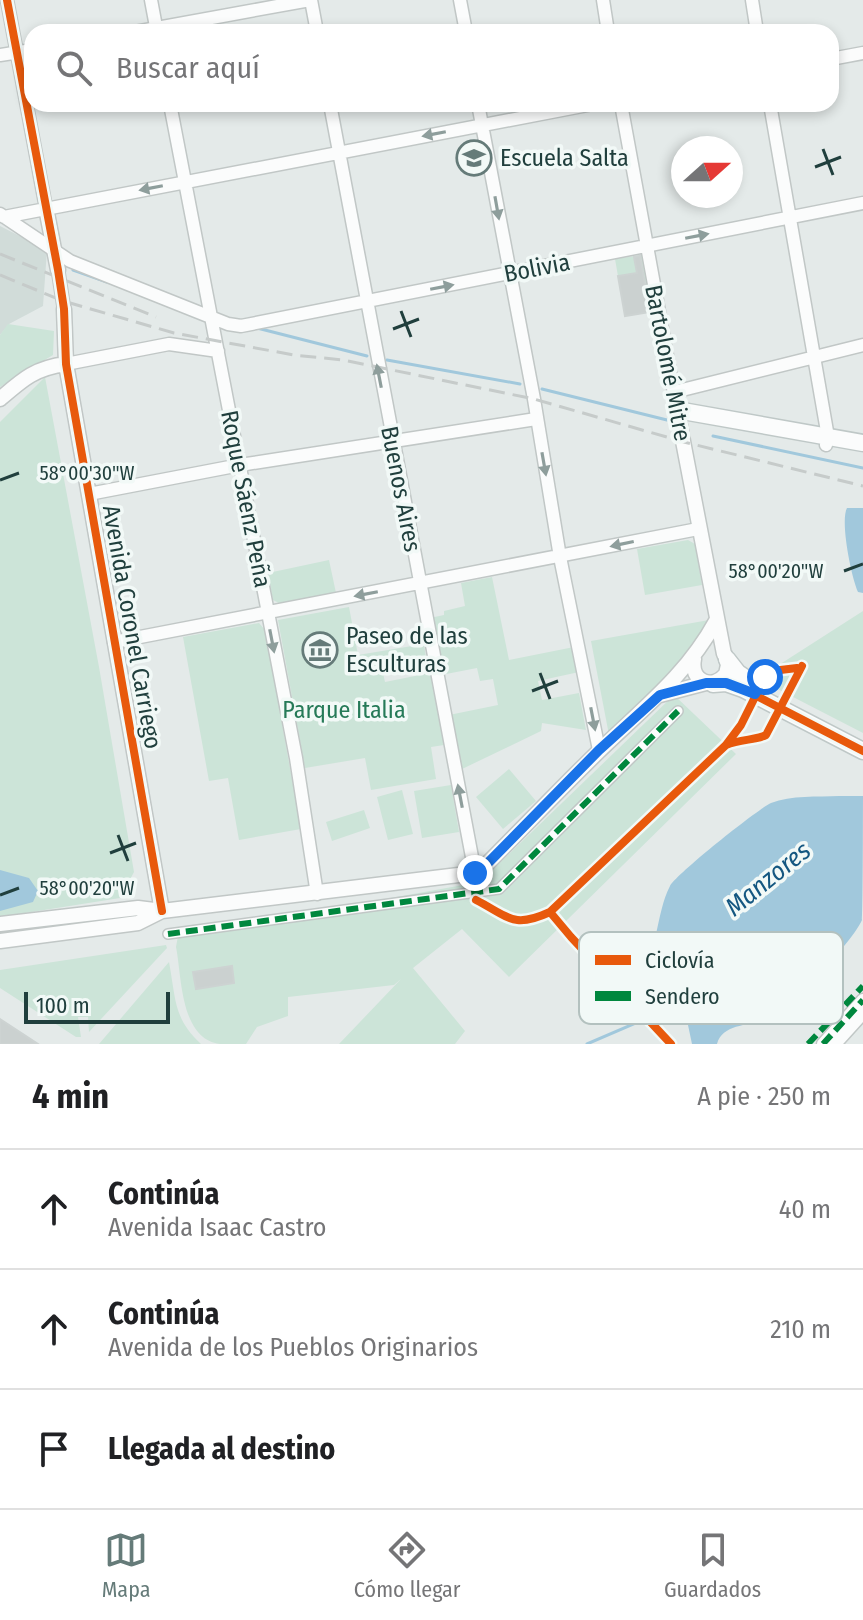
<!DOCTYPE html>
<html lang="es">
<meta charset="utf-8">
<style>
body{margin:0;font-family:"Fira Sans Condensed",sans-serif;background:#f2f2f2;color:#202124}
.compass{position:absolute;left:671px;top:136px;width:72px;height:72px;border-radius:50%;background:#fff;box-shadow:0 4px 12px #0003;rotate:69deg}
.scale{position:absolute;left:24px;bottom:20px;width:146px;box-sizing:border-box;padding-left:8px;border:4px solid #203f3d;border-top:0;font-size:22px;line-height:28px;white-space:nowrap;color:#203f3d;-webkit-text-stroke:6px #f2f9f7;paint-order:stroke}
.stop{position:absolute;width:24px;height:24px;margin:-18px;border:6px solid #1a73e8;border-radius:50%;background:#fff}
.stop.end{background:#1a73e8;border-color:#fff;box-shadow:0 2px 8px #0008}
.list{margin:0;padding:0;list-style:none}
h2{display:flex;justify-content:space-between;align-items:center;height:104px;margin:0;padding:0 32px;font-size:34px}
h2 small{font-size:26px;font-weight:400;color:#757577}
.list li{display:grid;grid-template-columns:52px 1fr auto;gap:24px;align-items:center;box-sizing:border-box;height:120px;padding:0 32px;border-top:2px solid #e0e0e0}
.list b{display:block;font-size:30px;white-space:nowrap}
.list p{margin:0;font-size:26px;white-space:nowrap;color:#757577}
.list em{font-size:26px;font-style:normal;color:#757577}
.icon{flex:none;width:44px;height:44px;fill:none;stroke:currentColor;stroke-width:2;stroke-linecap:round;stroke-linejoin:round}
.map{position:relative;flex:none;width:863px;height:1044px;overflow:hidden}
.search{position:absolute;background:#fff;box-shadow:0 4px 12px #0003;left:24px;right:24px;top:24px;height:88px;display:flex;align-items:center;gap:20px;box-sizing:border-box;padding:0 28px;border-radius:24px;color:#757577;font-size:30px}
.sheet{height:464px;background:#fff}
nav{display:flex;justify-content:space-around;align-items:center;box-sizing:border-box;height:112px;border-top:2px solid #e0e0e0;background:#fff;font-size:22px;color:#757577}
nav a{display:grid;justify-items:center;gap:4px}
nav .on{color:#657b79}
.map>svg:first-child{display:block}
</style>
<div class="map">
<svg width="863" height="1044" viewBox="0 0 863 1044">
<rect width="100%" height="100%" fill="#e4eae9"/>
<path fill="#d1dcd9" d="M0 226 47 250 43 306 9 324 0 335Z"/>
<path fill="#cce4d8" d="M642 255 653 312 625 316 615 259Z
M8 324 54 331 53 355 0 387V335Z
M45 377 99 667 134 872 120 898 0 917V422Z
M688 540 695 544 702 585 645 595 637 549Z
M329 560 336 593 281 604 273 600 268 573Z
M492 577 509 660 574 647 579 672 538 681 542 700 579 693 586 730 542 723 541 731 460 770 449 715 498 705 493 679 480 681 477 668 441 675 430 618 444 615V611L465 606 461 583Z
M349 607 358 655 424 644 427 665 383 673 385 682 430 673 444 745 431 747 436 779 371 790 365 758 305 768 278 620Z
M863 611V733L762 681 760 677Z
M709 620 690 656 609 735 591 641Z
M259 623 265 630 301 829 239 840 228 778 209 781 183 637Z
M674 695 736 754 509 977 462 929 413 968 465 1031 455 1044H339L401 979 394 985 288 997V1016L257 1027 246 1044C237 1044 228 1044 220 1044 180 1039 182 977 176 947L178 936 480 882Z
M509 769 536 801 503 829 476 797Z
M451 785 459 832 422 838 414 791Z
M402 790 413 834 388 840 377 797Z
M364 810 370 828 332 841 326 822Z
M166 945 167 948 89 1032 88 1017H78L81 1037H76L0 988V970Z
M169 962C176 999 173 1018 201 1044H99Z"/>
<path fill="#a1c8dc" d="M847 508H863V593L858 592C851 576 840 521 847 508Z
M839 796H863C863 817 863 908 862 920 853 941 790 1009 770 1019 753 1026 723 1022 717 1044H692L688 1025 680 1020C677 1001 667 991 647 991L646 985 636 978C659 955 655 915 670 886 675 875 759 808 771 803 791 795 818 797 839 796Z
M0 870 29 878 38 891 33 902 0 911Z"/>
<g fill="none" stroke-linecap="round" stroke-linejoin="round">
<path stroke="#a1c8dc" stroke-width="3" d="M73 270 107 282
M257 328 367 356
M387 360 520 384
M542 389 671 421
M713 436 863 468
M587 1044 659 1013 673 999"/>
</g>
<path fill="#cbd1d0" stroke="#cdd3d2" stroke-width="2" d="M640 256 650 312 625 316 618 276 637 273 634 257Z
M232 966 234 983 196 989 193 972Z
M0 1019 38 1044H0Z"/>
<g fill="none" stroke-linecap="round" stroke-linejoin="round">
<defs>
<path id="pedestrian" d="M168 934 499 889 678 711"/>
<path id="minor" d="M7 0 46 208
M151 0 157 32
M311 0 317 32
M460 0 466 32
M603 0 608 32
M752 0 757 32
M135 32 310 0
M0 55 32 50
M831 59 863 53
M170 104 296 758 317 894
M330 104 475 873
M478 104 534 399 560 557 599 750
M621 104 677 410
M770 104 828 437 826 445
M0 214 70 261 228 324 241 326 863 203
M4 217 593 104
M58 270 64 309
M66 364 169 344 218 351
M674 392 863 345
M89 494 240 465 536 419
M114 642 698 529
M823 1044 863 1000
M835 1044 863 1013"/>
<path id="tertiary" d="M46 208 58 270
M64 309 66 364 162 911
M0 399C23 379 35 368 66 364
M677 410 724 654
M694 659C690 681 712 691 726 674L728 665 725 655
M660 695 706 683
M0 924 138 908 162 911 475 873 482 869C521 830 559 790 598 752 642 709 686 676 716 621
M0 941 138 923 162 911"/>
<path id="secondary" d="M677 410 863 443
M727 659 738 673 762 689
M713 684 726 683 743 689 863 751"/>
</defs>
<use href="#pedestrian" stroke="#c1c7c6" stroke-width="12"/>
<use href="#minor" stroke="#c1c7c6" stroke-width="15"/>
<use href="#tertiary" stroke="#c1c7c6" stroke-width="17"/>
<use href="#secondary" stroke="#bfc8c7" stroke-width="19"/>
<use href="#pedestrian" stroke="#fbfcfc" stroke-width="9"/>
<use href="#minor" stroke="#fbfcfc" stroke-width="12"/>
<use href="#tertiary" stroke="#fbfcfc" stroke-width="14"/>
<use href="#secondary" stroke="#fbfcfc" stroke-width="16"/>
<path stroke="#c6cbca" stroke-width="3" stroke-dasharray="16 8" stroke-linecap="butt" d="M0 254 156 317
M0 275 63 301 174 333 294 355 343 360 534 399 684 442 863 486"/>
<path stroke="#00873e" stroke-width="6" stroke-dasharray="12 6" stroke-linecap="butt" d="M168 934 499 889 678 711
M808 1044 863 986
M823 1044 863 1000"/>
<defs>
<path id="cycleway" d="M7 0 58 270 64 309 66 364 162 911
M713 684 726 683 743 689 863 751
M726 745 741 725 765 677 772 671 797 668
M476 900C509 917 513 929 550 912L726 745C740 739 758 740 766 735L802 666
M550 912 571 937 671 1044"/>
</defs>
<use href="#cycleway" stroke="#f2f9f7" stroke-width="13"/>
<use href="#cycleway" stroke="#e8590c" stroke-width="8"/>
</g>
<defs><path id="oneway-solid" d="M-6-.8H1V-3.2L6.5 0L1 3.2V.8H-6Z" transform="scale(2)"/></defs>
<g fill="#8e9e9c">
<use href="#oneway-solid" transform="translate(434 134) rotate(169)"/>
<use href="#oneway-solid" transform="translate(151 188) rotate(169)"/>
<use href="#oneway-solid" transform="translate(497 208) rotate(80)"/>
<use href="#oneway-solid" transform="translate(697 236) rotate(-11)"/>
<use href="#oneway-solid" transform="translate(442 287) rotate(-11)"/>
<use href="#oneway-solid" transform="translate(379 376) rotate(-101)"/>
<use href="#oneway-solid" transform="translate(544 464) rotate(80)"/>
<use href="#oneway-solid" transform="translate(622 544) rotate(168)"/>
<use href="#oneway-solid" transform="translate(366 594) rotate(169)"/>
<use href="#oneway-solid" transform="translate(272 641) rotate(79)"/>
<use href="#oneway-solid" transform="translate(593 719) rotate(79)"/>
<use href="#oneway-solid" transform="translate(460 796) rotate(-101)"/>
</g>
<g fill="none" stroke-linecap="round" stroke-linejoin="round">
<path stroke="#1a73e8" stroke-width="10" d="M475 873 482 869 599 750 660 695 706 683H726L755 694 765 677"/>
</g>
<path fill="none" stroke="#203f3d" stroke-width="3" d="M823 149 833 175M815 167 841 157M401 311 411 337M393 329 419 319M0 480 19 473M844 571 863 564M540 673 550 699M532 691 558 681M118 835 128 861M110 853 136 843M0 895 19 888"/>
<defs>
<symbol id="school-ring" viewBox="-11 -11 22 22"><circle r="9.5" fill="#f2f9f7" stroke="#657b79" stroke-width="1.5"/><path d="M0-5L7-2L0 1L-7-2ZM-4 1L0 2.5L4 1V4Q0 6-4 4Z" fill="#657b79"/></symbol>
<symbol id="museum-ring" viewBox="-11 -11 22 22"><circle r="9.5" fill="#f2f9f7" stroke="#657b79" stroke-width="1.5"/><path d="M0-6L6-3V-2H-6V-3ZM-5-1h2V3h-2ZM-1-1h2V3h-2ZM3-1h2V3H3ZM-6 4H6V6H-6Z" fill="#657b79"/></symbol>
</defs>
<g fill-rule="evenodd">
<use href="#school-ring" x="454" y="138" width="40" height="40"/>
<use href="#museum-ring" x="300" y="630" width="40" height="40"/>
</g>
<g text-anchor="middle" dominant-baseline="central" stroke-width="7" stroke-linejoin="round" paint-order="stroke">
<g font-size="24" fill="#203f3d" stroke="#f2f9f7" text-anchor="start">
<text x="500" y="158">Escuela Salta</text>
<text x="346" y="636">Paseo de las<tspan x="346" dy="28">Esculturas</tspan></text>
</g>
<g font-size="24" fill="#203f3d" stroke="#f2f9f7">
<text transform="translate(537 268) rotate(-11)">Bolivia</text>
<text transform="translate(668 363) rotate(79)">Bartolomé Mitre</text>
<text transform="translate(401 489) rotate(79)">Buenos Aires</text>
<text transform="translate(246 499) rotate(79)">Roque Sáenz Peña</text>
<text transform="translate(132 627) rotate(80)">Avenida Coronel Carriego</text>
</g>
<g font-size="24" fill="#267a58" stroke="#f2f9f7">
<text x="344" y="710">Parque Italia</text>
</g>
<g font-size="26" font-style="italic" fill="#145781" stroke="#f2f9f7">
<text transform="translate(768 879) rotate(-39)">Manzores</text>
</g>
</g>
<rect x="579" y="932" width="264" height="92" rx="12" fill="#f2f9f7" stroke="#b3c1bf" stroke-width="2"/>
<rect x="595" y="955" width="36" height="10" fill="#e8590c"/>
<rect x="595" y="991" width="36" height="10" fill="#00873e"/>
<g font-size="22" fill="#203f3d">
<text x="645" y="968">Ciclovía</text>
<text x="645" y="1004">Sendero</text>
</g>
<g font-size="20" text-anchor="middle" fill="#203f3d" stroke="#f2f9f7" stroke-width="7" stroke-linejoin="round" paint-order="stroke">
<text x="87" y="480">58°00'30"W</text>
<text x="776" y="578">58°00'20"W</text>
<text x="87" y="895">58°00'20"W</text>
</g>
</svg>
<svg class="compass" viewBox="-18 -18 36 36"><path d="M0-13l5 13h-10z" fill="#e53935"/><path d="M0 13l5-13h-10z" fill="#757577"/></svg>
<div class="scale">100 m</div>
<div class="stop" style="left:765px;top:677px"></div>
<div class="stop end" style="left:475px;top:873px"></div>
<div class="search"><svg class="icon" aria-label="search" viewBox="0 0 24 24"><circle cx="10" cy="10" r="6"/><path d="M15 15l6 6"/></svg>Buscar aquí</div>
</div>
<section class="sheet">
<h2>4 min<small>A pie · 250 m</small></h2>
<ul class="list">
<li><svg class="icon" aria-label="ahead" viewBox="0 0 24 24"><path d="M12 20V5M6 11l6-6 6 6"/></svg><div><b>Continúa</b><p>Avenida Isaac Castro</p></div><em>40 m</em></li>
<li><svg class="icon" aria-label="ahead" viewBox="0 0 24 24"><path d="M12 20V5M6 11l6-6 6 6"/></svg><div><b>Continúa</b><p>Avenida de los Pueblos Originarios</p></div><em>210 m</em></li>
<li><svg class="icon" aria-label="arrive" viewBox="0 0 24 24"><path d="M6 21V4h12l-3 4 3 4H6"/></svg><div><b>Llegada al destino</b></div></li>
</ul>
</section>
<nav>
<a class="on"><svg class="icon" aria-label="map" viewBox="0 0 24 24"><path d="M3 6l6-2 6 2 6-2v14l-6 2-6-2-6 2zM9 4v14M15 6v14"/></svg>Mapa</a>
<a><svg class="icon" aria-label="directions" viewBox="0 0 24 24"><path d="M12 3l9 9-9 9-9-9zM9 14v-3h6M13 9l2 2-2 2"/></svg>Cómo llegar</a>
<a><svg class="icon" aria-label="saved" viewBox="0 0 24 24"><path d="M7 4h10v16l-5-4-5 4z"/></svg>Guardados</a>
</nav>
